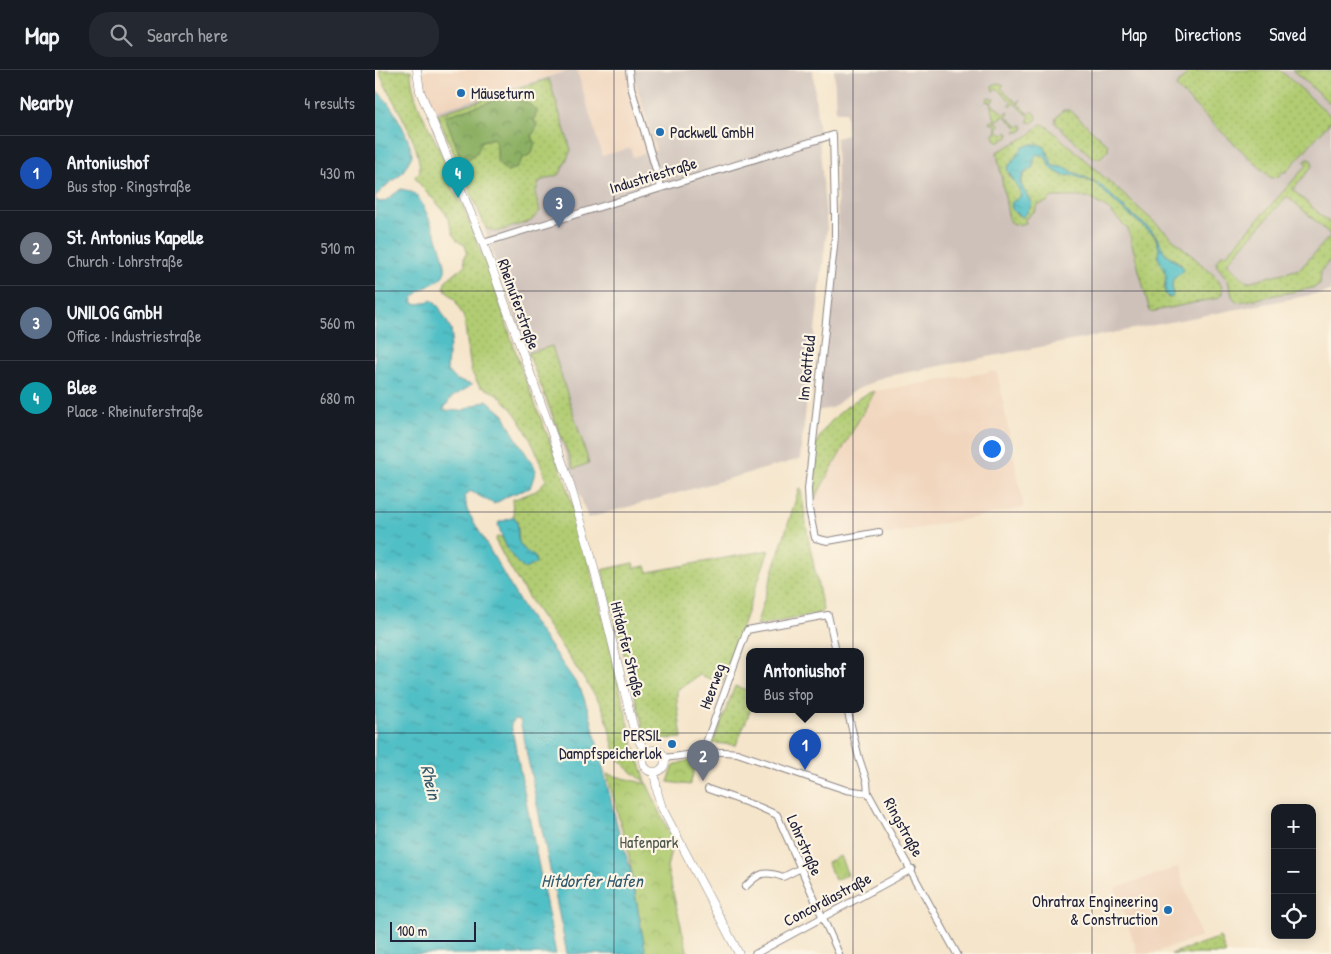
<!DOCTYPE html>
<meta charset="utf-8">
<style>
body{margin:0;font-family:"Patrick Hand",sans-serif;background:#242831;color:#f1f3f6}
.controls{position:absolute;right:15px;bottom:15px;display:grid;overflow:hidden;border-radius:10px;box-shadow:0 2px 12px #0003}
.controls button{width:45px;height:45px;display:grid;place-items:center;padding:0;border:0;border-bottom:1px solid #363941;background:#171b24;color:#f1f3f6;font:25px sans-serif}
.scale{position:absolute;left:15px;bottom:12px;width:86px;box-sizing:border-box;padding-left:5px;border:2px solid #22223b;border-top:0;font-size:14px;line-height:18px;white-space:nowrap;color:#22223b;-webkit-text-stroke:4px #fcf5e5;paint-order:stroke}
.you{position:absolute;left:616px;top:378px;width:18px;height:18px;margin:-12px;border:4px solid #fff;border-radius:50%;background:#1a73e8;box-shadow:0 0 0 8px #1a73e833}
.badge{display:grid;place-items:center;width:32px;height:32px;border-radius:50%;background:#1f6fb2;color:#fff;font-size:16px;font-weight:700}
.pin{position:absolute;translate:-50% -41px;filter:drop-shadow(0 1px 2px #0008)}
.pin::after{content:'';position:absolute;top:26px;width:18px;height:15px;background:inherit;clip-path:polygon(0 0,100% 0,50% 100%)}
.popup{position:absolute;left:371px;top:578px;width:118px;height:65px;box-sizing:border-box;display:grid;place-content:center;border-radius:10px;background:#171b24;filter:drop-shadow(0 1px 4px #0005);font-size:16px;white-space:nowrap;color:#9ea1a6}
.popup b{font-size:19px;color:#f1f3f6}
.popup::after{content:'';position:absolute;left:50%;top:100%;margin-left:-10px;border:10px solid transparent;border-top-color:#171b24}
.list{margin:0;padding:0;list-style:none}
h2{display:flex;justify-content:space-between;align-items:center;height:65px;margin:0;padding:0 20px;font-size:21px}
h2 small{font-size:16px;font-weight:400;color:#9ea1a6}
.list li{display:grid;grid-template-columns:32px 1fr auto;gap:15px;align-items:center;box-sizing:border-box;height:75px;padding:0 20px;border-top:1px solid #363941}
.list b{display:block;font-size:19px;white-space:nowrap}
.list p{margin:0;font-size:16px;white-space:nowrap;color:#9ea1a6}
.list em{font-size:16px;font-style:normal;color:#9ea1a6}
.icon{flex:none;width:28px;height:28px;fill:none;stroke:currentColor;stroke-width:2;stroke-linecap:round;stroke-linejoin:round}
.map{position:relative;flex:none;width:956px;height:884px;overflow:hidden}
header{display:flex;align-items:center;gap:30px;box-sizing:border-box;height:70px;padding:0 25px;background:#171b24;border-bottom:1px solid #363941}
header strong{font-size:24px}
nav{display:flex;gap:28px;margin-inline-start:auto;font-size:18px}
.search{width:350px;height:45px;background:#242831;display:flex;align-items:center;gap:12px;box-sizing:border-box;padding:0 18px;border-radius:20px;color:#9ea1a6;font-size:19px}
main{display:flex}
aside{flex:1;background:#171b24}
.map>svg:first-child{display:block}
</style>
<header>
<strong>Map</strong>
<div class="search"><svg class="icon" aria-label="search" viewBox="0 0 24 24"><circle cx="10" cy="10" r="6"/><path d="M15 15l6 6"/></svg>Search here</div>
<nav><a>Map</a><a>Directions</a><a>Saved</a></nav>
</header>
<main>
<aside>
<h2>Nearby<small>4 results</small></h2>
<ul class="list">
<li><span class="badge" style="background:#1a4fb4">1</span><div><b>Antoniushof</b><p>Bus stop · Ringstraße</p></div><em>430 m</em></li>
<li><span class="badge" style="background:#6b7280">2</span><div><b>St. Antonius Kapelle</b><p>Church · Lohrstraße</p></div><em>510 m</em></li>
<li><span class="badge" style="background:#5c6f8a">3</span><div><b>UNILOG GmbH</b><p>Office · Industriestraße</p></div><em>560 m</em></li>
<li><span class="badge" style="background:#0f9aa8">4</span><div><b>Blee</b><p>Place · Rheinuferstraße</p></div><em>680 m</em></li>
</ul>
</aside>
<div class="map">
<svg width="956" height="884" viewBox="0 0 956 884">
<defs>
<pattern id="grass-dots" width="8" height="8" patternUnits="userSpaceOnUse" patternTransform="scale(1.25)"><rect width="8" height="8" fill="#b1cc72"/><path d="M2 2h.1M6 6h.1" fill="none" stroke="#98af64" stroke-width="1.8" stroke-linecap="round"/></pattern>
<pattern id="forest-crowns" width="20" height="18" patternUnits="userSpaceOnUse" patternTransform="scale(1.25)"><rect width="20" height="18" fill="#8cb064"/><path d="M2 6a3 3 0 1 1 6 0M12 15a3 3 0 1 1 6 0" fill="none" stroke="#728f54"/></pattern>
<pattern id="park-crowns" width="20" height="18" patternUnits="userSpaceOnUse" patternTransform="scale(1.25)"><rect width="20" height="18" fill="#b1cc72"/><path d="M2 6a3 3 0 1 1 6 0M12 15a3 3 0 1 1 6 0" fill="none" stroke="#98af64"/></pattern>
<pattern id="water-ripples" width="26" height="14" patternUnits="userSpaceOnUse" patternTransform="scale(1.25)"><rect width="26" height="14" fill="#51bfc6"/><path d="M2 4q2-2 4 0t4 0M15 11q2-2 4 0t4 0" fill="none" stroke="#439ba2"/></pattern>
</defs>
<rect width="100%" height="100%" fill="#fcf5e5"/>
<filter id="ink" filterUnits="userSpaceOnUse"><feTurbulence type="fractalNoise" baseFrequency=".02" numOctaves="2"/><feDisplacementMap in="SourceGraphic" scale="10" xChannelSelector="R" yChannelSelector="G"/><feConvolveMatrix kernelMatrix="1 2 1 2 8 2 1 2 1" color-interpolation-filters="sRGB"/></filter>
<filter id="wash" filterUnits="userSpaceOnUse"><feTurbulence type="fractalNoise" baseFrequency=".0096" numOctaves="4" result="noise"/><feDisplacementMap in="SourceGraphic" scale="20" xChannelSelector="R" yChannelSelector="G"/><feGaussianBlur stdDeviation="1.12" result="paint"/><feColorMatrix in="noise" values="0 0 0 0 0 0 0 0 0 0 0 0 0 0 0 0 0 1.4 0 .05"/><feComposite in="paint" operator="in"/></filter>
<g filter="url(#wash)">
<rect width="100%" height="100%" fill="#f5e5cb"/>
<path fill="#f1d5bd" d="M49 0H196L60 41V38L57 39 49 17Z
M202 0H257L281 80 258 87 255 78 227 87Z
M622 301 649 438 447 477 439 430 500 321Z
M803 797 826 867 775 884H763L740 818Z"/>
<path fill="#cec1ba" d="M196 0H202L227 86 255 78 258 87 281 80 257 0H438L452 159 425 389 213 448 114 173 110 158 60 41Z
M459 0H956V221L508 307 477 322 457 338 442 341 463 168 461 68 472 65 471 42H461Z"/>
<path fill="url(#grass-dots)" stroke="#6a7756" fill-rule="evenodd" d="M4 0H36C36 32 56 59 68 87 74 102 75 121 87 133L116 207 146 298 190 410 221 518 257 670 272 714C263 706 252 699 245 690 235 677 235 649 225 633 190 579 149 528 120 470L122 467H127L133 480 160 487 151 481 144 473 142 450 139 447 137 430 161 421 171 410C163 382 146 344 123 325 118 321 111 319 105 317L96 301 89 248 80 230 69 218 70 211 90 195 89 188 92 182 90 175C75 170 78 155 70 143 64 134 42 114 40 106L45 101C44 76 29 50 17 28 12 18 7 11 4 0Z
M816 0H905L955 45 956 51 911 102H907L903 107 896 108 852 67 802 18 801 16Z
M917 0H956V34Z
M174 9 196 80 185 104 165 111 160 123 165 141 156 151 121 162 111 158 62 44ZM159 50 162 56 156 66 157 83 147 89 142 98 122 78 119 68 107 71Z
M623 13 629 15 626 18 642 33 645 29 646 30 643 34 654 44 658 41 661 44 662 49 657 53 652 51 655 47 639 33 636 37 635 35 637 32 622 18 618 21 617 16Z
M613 27 619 29 616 33 629 44 633 41 634 43 631 46 644 57 647 54 649 58 646 62H640L643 58 629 46 621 51 625 55 622 59 628 65 632 61 634 63 633 67 625 72 621 70 618 64 622 63 620 53 615 54V52L620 50 615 31 611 32Z
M688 40H695L733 75V80L725 88H718L680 53 681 48Z
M666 54H668L673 57 842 208C846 215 851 222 843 228L775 242 753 159 733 139 713 127H677L672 132 662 135 660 141 655 144 654 147 650 148 651 153C643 155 640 156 634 150L622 82 653 66ZM673 82 676 94 678 96 692 98 698 102 721 112 754 142 776 160 781 166 790 183 806 194V203C794 209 798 215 797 226L795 228H793L789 219 791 206 789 199 783 187 784 178 780 166 745 137 720 113 698 105H687L677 99 670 86 663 84 659 88V94C644 109 642 112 655 130L643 146 639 142 636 136 645 127 646 123 644 118 634 105 633 96 642 87Z
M933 89 936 90 938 95 918 120 956 154V189L946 201 945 214 938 218 865 232 861 231 857 226 853 210 842 196 841 192 848 183 851 185 932 95 929 92ZM912 126 956 165 925 199 872 212 852 193Z
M177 276 214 393 199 399 153 283Z
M500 321 439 430C438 413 437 393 441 375 446 356 481 325 500 321Z
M424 419H426L433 467 448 540 446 543 381 556Z
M394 480 347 613 325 605 302 620V632L307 668 275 669 268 657 227 500 258 493 260 498 271 496 273 502Z
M360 616 375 621 376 639 361 675 338 673Z
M845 867 851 884H796Z"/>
<path fill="url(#forest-crowns)" stroke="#576950" d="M130 27 151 32 162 40 159 50 162 56 157 66 160 72 157 83 147 89 142 98 131 101 122 91V78L119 68 107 71C103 83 99 87 87 91L70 46Z"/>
<path fill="url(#park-crowns)" stroke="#6a7756" d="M323 687 315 715 293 712 299 695Z
M232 704 272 714 298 770 292 798 313 884H270L254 786Z
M465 786 473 805 460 810 452 792Z"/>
<path fill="url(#water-ripples)" stroke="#3a7080" d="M0 20C14 27 37 71 37 86L27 103 12 115 0 127Z
M657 74H663L670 77 678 96 692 98 698 102 724 114 754 142 776 160 781 166 790 183 808 197 809 200C807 203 804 204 802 206 794 211 798 218 798 226L795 228 790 224 791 206 789 199 783 187 784 178 780 166 745 137 720 113 698 105 690 106 687 105 677 99 670 86 663 84 659 88 658 97 649 103 645 113 657 134 651 144 647 147 639 142 636 136 637 132 645 127 646 123 632 99 648 77Z
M26 119C32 120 39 122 43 127 50 137 73 190 70 201 66 216 40 216 37 232 44 236 51 232 57 230L64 237 76 259 77 268 73 283 72 301 82 310 97 315 76 328 68 340 86 341 112 330 129 345 137 361 161 400 155 418 135 425 119 434 95 421 90 427 92 440 148 538 206 620 215 645 244 763 256 801 271 884H192L145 650 141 649 136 654 181 884H0V127L1 130 5 132 10 131Z
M139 447C146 454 140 466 145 474 148 480 155 484 160 487L161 493 150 499C135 489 128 471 123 454L125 451H128Z"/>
</g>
<g filter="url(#ink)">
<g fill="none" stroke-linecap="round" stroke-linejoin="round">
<defs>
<path id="minor" d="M254 0 256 17 286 117
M108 173 458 65 460 144V167L433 419 434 439 440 468 453 471 504 462
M472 639 484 688 492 712 493 723
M328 681 372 560 453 545 461 581
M290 688C315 685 337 680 362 683L471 720 493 723 582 884
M333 719 384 737 402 745 464 884
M370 817C384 803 389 800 408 807L426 798
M380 884 537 799"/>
<path id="tertiary" d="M42 0 45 21 108 173 192 405 214 478 258 656 262 667 271 683
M268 691a11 11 0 1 1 22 0a11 11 0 1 1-22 0Z
M279 702 283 725 287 738 364 884"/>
</defs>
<use href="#minor" stroke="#8c8483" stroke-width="8"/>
<use href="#tertiary" stroke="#8c8483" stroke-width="9"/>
<use href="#minor" stroke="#fff" stroke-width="6"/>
<use href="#tertiary" stroke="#fff" stroke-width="8"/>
</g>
</g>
<path fill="none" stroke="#22223b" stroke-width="1" stroke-opacity="0.55" d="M239 0V884M478 0V884M717 0V884M0 221H956M0 442H956M0 663H956"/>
<g fill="#1f6fb2" stroke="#fcf5e5" stroke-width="2">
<circle cx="86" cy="23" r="5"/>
<circle cx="285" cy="62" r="5"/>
<circle cx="297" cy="674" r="5"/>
<circle cx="793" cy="840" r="5"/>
</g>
<g text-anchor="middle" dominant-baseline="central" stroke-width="4.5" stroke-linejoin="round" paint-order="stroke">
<g font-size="16" fill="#22223b" stroke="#fcf5e5" text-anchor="start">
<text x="96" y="23">Mäuseturm</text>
<text x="295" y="62">Packwell GmbH</text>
<text x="287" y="665" text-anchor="end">PERSIL<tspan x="287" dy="18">Dampfspeicherlok</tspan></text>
<text x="783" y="831" text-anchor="end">Ohratrax Engineering<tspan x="783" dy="18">&amp; Construction</tspan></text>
</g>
<g font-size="16" fill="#22223b" stroke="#fcf5e5">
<text transform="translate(278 105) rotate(-17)">Industriestraße</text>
<text transform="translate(144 234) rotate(70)">Rheinuferstraße</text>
<text transform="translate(431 298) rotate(-84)">Im Rottfeld</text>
<text transform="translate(253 579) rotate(76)">Hitdorfer Straße</text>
<text transform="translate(337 616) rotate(-70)">Heerweg</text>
<text transform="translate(529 757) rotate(61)">Ringstraße</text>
<text transform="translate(430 775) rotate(66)">Lohrstraße</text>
<text transform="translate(452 829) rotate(-28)">Concordiastraße</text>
</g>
<g font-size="16" fill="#4d554c" stroke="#fcf5e5">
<text x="274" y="772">Hafenpark</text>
</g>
<g font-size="18" font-style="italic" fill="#32596c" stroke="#fcf5e5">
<text transform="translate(56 712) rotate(76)">Rhein</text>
<text x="217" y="810">Hitdorfer Hafen</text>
</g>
</g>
</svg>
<div class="controls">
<button>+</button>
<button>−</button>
<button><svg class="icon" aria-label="locate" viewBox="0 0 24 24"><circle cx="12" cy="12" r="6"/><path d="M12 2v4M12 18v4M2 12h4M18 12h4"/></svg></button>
</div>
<div class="scale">100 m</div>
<div class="you"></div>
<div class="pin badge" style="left:430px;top:700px;background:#1a4fb4">1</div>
<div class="popup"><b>Antoniushof</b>Bus stop</div>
<div class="pin badge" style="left:328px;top:711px;background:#6b7280">2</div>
<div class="pin badge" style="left:184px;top:158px;background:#5c6f8a">3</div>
<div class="pin badge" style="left:83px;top:128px;background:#0f9aa8">4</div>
</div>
</main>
